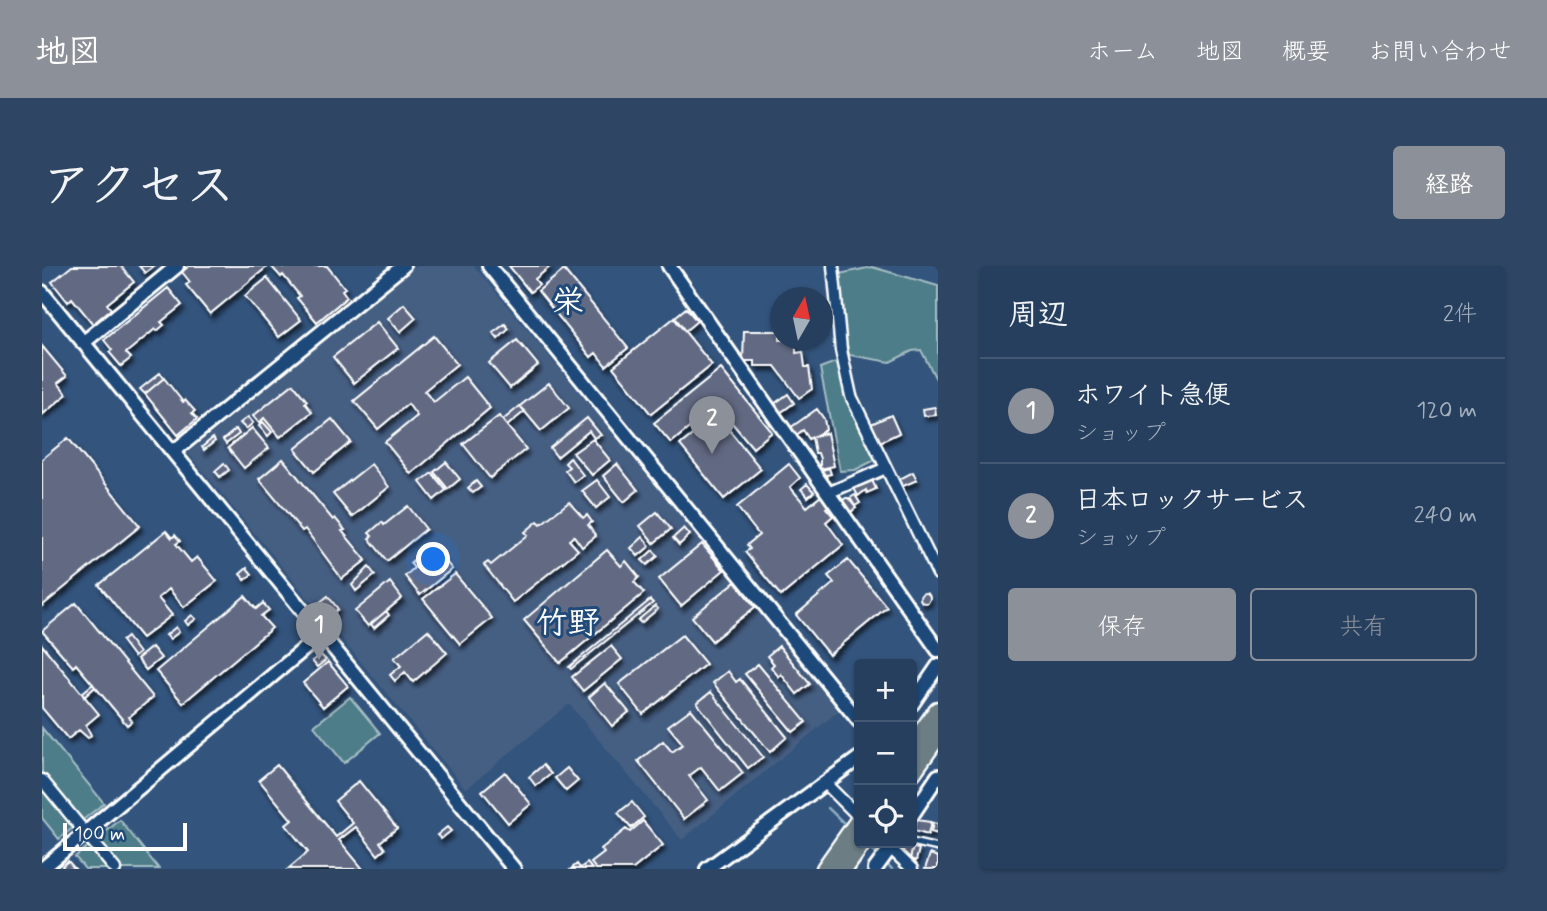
<!DOCTYPE html>
<html lang="ja">
<meta charset="utf-8">
<style>
body{margin:0;font-family:Mynerve,"Klee One",sans-serif;background:#2e4664;color:#f1f3f6}
.controls{position:absolute;right:21px;bottom:21px;display:grid;overflow:hidden;border-radius:7px;box-shadow:0 2px 5px #0004}
.controls button{width:63px;height:63px;display:grid;place-items:center;padding:0;border:0;border-bottom:2px solid #425873;background:#263f5e;color:#f1f3f6;font:35px sans-serif}
.compass{position:absolute;left:728px;top:21px;width:63px;height:63px;border-radius:50%;background:#263f5e;box-shadow:0 2px 5px #0004;rotate:9deg}
.scale{position:absolute;left:21px;bottom:18px;width:124px;box-sizing:border-box;padding-left:7px;border:4px solid #fff;border-top:0;font-size:19px;line-height:24px;white-space:nowrap;color:#fff;-webkit-text-stroke:5px #1f4a7a;paint-order:stroke}
.you{position:absolute;left:392px;top:294px;width:24px;height:24px;margin:-18px;border:5px solid #fff;border-radius:50%;background:#1a73e8;box-shadow:0 0 0 10px #1a73e833}
.badge{display:grid;place-items:center;width:46px;height:46px;border-radius:50%;background:#8c9099;color:#fff;font-size:23px;font-weight:700}
.pin{position:absolute;translate:-50% -58px;filter:drop-shadow(0 2px 4px #0008)}
.pin::after{content:'';position:absolute;top:37px;width:24px;height:21px;background:inherit;clip-path:polygon(0 0,100% 0,50% 100%)}
.list{margin:0;padding:0;list-style:none}
h2{display:flex;justify-content:space-between;align-items:center;height:91px;margin:0;padding:0 28px;font-size:30px}
h2 small{font-size:23px;font-weight:400;color:#a4afbc}
.list li{display:grid;grid-template-columns:46px 1fr auto;gap:21px;align-items:center;box-sizing:border-box;height:105px;padding:0 28px;border-top:2px solid #425873}
.list b{display:block;font-size:26px;white-space:nowrap}
.list p{margin:0;font-size:23px;white-space:nowrap;color:#a4afbc}
.list em{font-size:23px;font-style:normal;color:#a4afbc}
.actions{display:flex;gap:14px;padding:21px 28px}
.actions a{flex:1;padding:16px 0;border:2px solid #8c9099;border-radius:7px;text-align:center;font-size:24px;color:#8c9099}
.actions .main{background:#8c9099;color:#fff}
.icon{flex:none;width:38px;height:38px;fill:none;stroke:currentColor;stroke-width:2;stroke-linecap:round;stroke-linejoin:round}
.map{position:relative;flex:none;width:896px;height:603px;overflow:hidden;border-radius:7px}
header{display:flex;align-items:center;gap:42px;box-sizing:border-box;height:98px;padding:0 35px;background:#8c9099;color:#fff}
header strong{font-size:33px}
nav{display:flex;gap:38px;margin-inline-start:auto;font-size:24px}
.intro{display:flex;align-items:center;justify-content:space-between;box-sizing:border-box;height:168px;padding:0 42px}
h1{margin:0;font-size:49px}
.button{padding:18px 32px;border-radius:7px;background:#8c9099;color:#fff;font-size:24px;font-weight:700}
main{display:flex;gap:42px;padding:0 42px}
aside{flex:1;background:#263f5e;border-radius:7px;box-shadow:0 2px 5px #0004}
.map>svg:first-child{display:block}
</style>
<header>
<strong>地図</strong>
<nav><a>ホーム</a><a>地図</a><a>概要</a><a>お問い合わせ</a></nav>
</header>
<div class="intro"><h1>アクセス</h1><a class="button">経路</a></div>
<main>
<div class="map">
<svg width="896" height="603" viewBox="0 0 896 603">
<defs>
<filter id="shadow"><feDropShadow dx="2.5" dy="4.5" stdDeviation="2" flood-color="#0009"/></filter>
</defs>
<rect width="100%" height="100%" fill="#33547d"/>
<filter id="ink" filterUnits="userSpaceOnUse"><feTurbulence type="fractalNoise" baseFrequency=".0143" numOctaves="2"/><feDisplacementMap in="SourceGraphic" scale="14" xChannelSelector="R" yChannelSelector="G"/><feConvolveMatrix kernelMatrix="1 2 1 2 8 2 1 2 1" color-interpolation-filters="sRGB"/></filter>
<g filter="url(#ink)">
<path fill="#455e82" d="M372 0H432L800 442 640 574 527 438 424 523 146 187Z"/>
<path fill="#4e7d88" stroke="#a6bec4" stroke-width="2" d="M830 1 896 20V113H894L879 84 870 85 848 96 807 89 798 39 797 8Z
M799 94 806 134 833 194 813 204 798 205 778 102Z
M308 431 338 467 302 497 272 460Z
M0 462 62 537 17 573 0 552Z
M78 554 117 603H43L33 591Z"/>
<g fill="none" stroke-linecap="round" stroke-linejoin="round">
<path stroke="#8badc3" stroke-width="2.5" d="M786 542 806 561
M825 579 838 591
M843 596 850 603"/>
</g>
<path fill="#626a83" stroke="#fff" stroke-width="2" filter="url(#shadow)" d="M30 0H79L92 16 65 38 69 43 51 58 30 32 26 36 10 16Z
M97 0H112L103 7Z
M147 0H224L225 1 168 48 144 19 148 16 140 6Z
M229 0H240L242 2 245 0H285L303 22 300 24 305 31 275 56 255 32 258 30 241 9 239 11Z
M467 0H509L493 13 497 19 488 26Z
M522 4 586 82 564 100 554 87 549 91 496 25Z
M225 12 259 54 237 71 203 30Z
M126 22 140 39 119 56 122 59 115 65 113 63 84 87 89 92 79 100 67 86 70 84 62 74Z
M362 38 374 52 358 66 346 52Z
M644 42 655 55 643 65 633 51Z
M632 52 670 99 609 148 571 101Z
M335 56 356 82 312 117 291 91Z
M463 58 467 63 456 73 451 67Z
M702 65H738V74H754V87L761 86 763 101H767L770 123 757 132 733 100H713V95H701Z
M392 70 415 98 382 125 392 136 423 111 448 142 369 208 343 176 375 150 366 138 336 163 312 135Z
M475 74 496 99 468 122 447 97Z
M0 80 25 110 16 117 25 128 0 149Z
M679 103 730 166 711 182 675 139 629 177 612 157Z
M118 107 122 112 103 128 98 123Z
M122 112 141 136 143 134 153 145 150 147 155 153 136 169 103 128Z
M507 117 527 142 499 165 478 140Z
M251 118 265 135 263 137 270 146 238 171 222 152 217 157 211 150Z
M746 128 752 137 738 147 732 138Z
M478 140 483 145 465 160 461 154Z
M893 141 894 149 882 150 881 143Z
M775 143 782 153 784 164 767 173 761 164 753 170 748 162Z
M675 149 719 203 682 233 638 179Z
M849 149 857 167 838 176 829 158Z
M457 150 484 183 448 212 421 178Z
M206 151 211 157 204 163 198 157Z
M545 152 559 169 552 172 547 165 515 191 508 182Z
M290 153 309 176 272 206 253 183Z
M221 156 230 166 226 170 217 160Z
M210 162 227 182 202 202 186 182Z
M194 163 197 168 184 178 181 174Z
M785 167 792 200 778 203V193L776 187H773L770 171Z
M26 172 98 260 0 340V193Z
M171 172 173 175 162 184 160 181Z
M551 173 568 194 550 209 531 187Z
M528 192 541 209 532 216 523 204 527 201 523 197Z
M241 193 291 254 293 252 303 264 300 265 324 294 300 313 263 263 260 265 217 213Z
M404 196 418 213 406 223 392 206Z
M182 197 187 204 178 211 173 205Z
M329 198 347 221 310 251 291 228Z
M575 198 596 224 582 236 561 210Z
M747 198 758 212 748 221 765 241 779 230 787 240 784 242 791 250 784 256 801 279 739 330 703 286 708 283 705 279 717 269 695 241Z
M787 202 789 208 780 210 777 205Z
M871 206 875 214 859 221 856 214Z
M390 207 404 224 392 234 378 216Z
M555 214 568 231 554 242 540 225Z
M830 214 834 223 825 227 824 224 816 230 812 222Z
M434 215 439 221 431 227 426 222Z
M765 218 772 226 766 231 759 223Z
M813 229 818 237 813 240 808 232Z
M804 232H806L814 242 806 248 798 236Z
M527 236 541 252 545 249 550 256 546 259 554 270 540 281 532 270 527 274 536 284 471 336 442 299 446 296 449 299 486 269 483 266 496 255 499 258Z
M366 240 384 263 345 295 327 272 330 270 327 267 340 256 342 259Z
M615 246 629 263 612 277 598 260Z
M642 262 648 269 637 279 631 272Z
M124 265 130 272 133 269 138 275 134 278 149 296 155 291 175 315 142 341 127 323 116 332 130 349 100 372 57 319Z
M601 271 608 280 596 290 589 282Z
M660 278 682 304 639 340 617 313Z
M565 284 579 300 584 295 597 311 592 316 602 327 518 397 482 354Z
M611 284 616 290 605 299 600 294Z
M395 285 410 303 378 329 363 310 372 302 368 297 381 286 386 292Z
M806 294 845 341 787 389 754 349 792 317 786 310Z
M327 301 333 309 314 325 310 319Z
M205 302 210 308 203 314 198 308Z
M413 308 450 352 418 378 381 333Z
M348 316 360 332 326 360 313 345Z
M693 316 713 341 670 375 650 351Z
M878 332a5 5 0 1 1 10 0a5 5 0 1 1-10 0Z
M203 330 214 343 221 337 227 344 219 350 230 362 141 437 114 405Z
M286 330 296 343 287 350 277 337Z
M608 334 611 337 529 403 527 401Z
M34 337 111 431 87 451 90 455 85 459 34 398 31 401 0 365Z
M613 340 616 343 599 357 596 354Z
M344 345 347 349 332 362 329 358Z
M150 349 154 353 146 359 143 355Z
M134 361 137 366 128 373 124 369Z
M386 364 405 387 371 416 363 406 353 415 348 409 359 400 352 392Z
M640 369 664 398 601 448 577 418Z
M85 371 97 387 92 391 80 375Z
M0 379 57 448 44 459 49 469 46 472 37 464 26 473 0 442Z
M569 380 580 393 541 425 530 411Z
M737 380 768 418 755 428 739 408 737 411 729 401 732 398 725 390Z
M110 381 119 392 104 404 95 393Z
M279 389 284 394 275 401 270 395Z
M286 396 306 420 281 441 261 417Z
M716 398 764 456 751 466 703 408Z
M686 405 694 416 698 413 745 471 728 486 671 417Z
M563 417 587 446 570 460 547 431Z
M51 418 53 421 42 431 40 427Z
M669 426 721 491 706 502 655 437Z
M649 443 701 507 678 525 659 501 647 510 666 534 642 553 596 495 621 475 630 486 641 478 626 460Z
M235 499 294 571 311 557 293 535 317 515 355 562 338 576 343 583 336 589 314 561 297 574 321 603H246L266 586 244 559 250 554 217 514Z
M501 499 509 508 494 520 487 511Z
M525 502 536 515 524 525 513 512Z
M463 506 489 538 466 557 440 525Z
M590 536 602 551 589 562 576 547Z
M874 554 889 556 886 569 872 565Z
M601 555 621 579 591 603H554L549 597 562 587 559 583 584 563 588 566Z
M891 557 896 558V568L889 566Z
M405 561 409 565 399 573 395 569Z
M863 578 871 580 868 593 860 589Z
M871 582 877 583 874 595 868 593Z
M888 588 896 591V603H883Z
M26 595 33 603H22L20 600Z
M545 597 550 603H529L535 598 538 602Z"/>
<g fill="none" stroke-linecap="round" stroke-linejoin="round">
<defs>
<path id="service" d="M870 576 896 582"/>
<path id="minor" d="M791 0 799 84 809 130 896 308
M786 227 844 202
M0 514 73 603
M783 517 817 551
M843 577 870 603"/>
<path id="tertiary" d="M447 0 817 455
M627 0 896 384
M0 26 472 603
M41 77 135 0
M131 186 361 0
M870 438 896 400
M870 549 896 510
M0 603 280 368
M665 603 817 492
M833 603 852 577"/>
<path id="motorway" d="M870 482 896 445
M870 505 896 468
M784 603 817 556
M801 603 819 577"/>
</defs>
<use href="#service" stroke="#fff" stroke-width="10"/>
<use href="#minor" stroke="#fff" stroke-width="15"/>
<use href="#tertiary" stroke="#fff" stroke-width="18"/>
<use href="#motorway" stroke="#fff" stroke-width="23"/>
<use href="#service" stroke="#1f4a7a" stroke-width="5"/>
<use href="#minor" stroke="#1f4a7a" stroke-width="10"/>
<use href="#tertiary" stroke="#1f4a7a" stroke-width="12"/>
<use href="#motorway" stroke="#6c7e84" stroke-width="18"/>
</g>
</g>
<g text-anchor="middle" dominant-baseline="central" stroke-width="6" stroke-linejoin="round" paint-order="stroke">
<g font-size="32" font-weight="bold" fill="#fff" stroke="#1f4a7a">
<text x="526" y="37">栄</text>
<text x="526" y="358">竹野</text>
</g>
</g>
</svg>
<div class="controls">
<button>+</button>
<button>−</button>
<button><svg class="icon" aria-label="locate" viewBox="0 0 24 24"><circle cx="12" cy="12" r="6"/><path d="M12 2v4M12 18v4M2 12h4M18 12h4"/></svg></button>
</div>
<svg class="compass" viewBox="-18 -18 36 36"><path d="M0-13l5 13h-10z" fill="#e53935"/><path d="M0 13l5-13h-10z" fill="#a4afbc"/></svg>
<div class="scale">100 m</div>
<div class="you"></div>
<div class="pin badge" style="left:277px;top:394px">1</div>
<div class="pin badge" style="left:670px;top:188px">2</div>
</div>
<aside>
<h2>周辺<small>2件</small></h2>
<ul class="list">
<li><span class="badge">1</span><div><b>ホワイト急便</b><p>ショップ</p></div><em>120 m</em></li>
<li><span class="badge">2</span><div><b>日本ロックサービス</b><p>ショップ</p></div><em>240 m</em></li>
</ul>
<div class="actions"><a class="main">保存</a><a>共有</a></div>
</aside>
</main>
